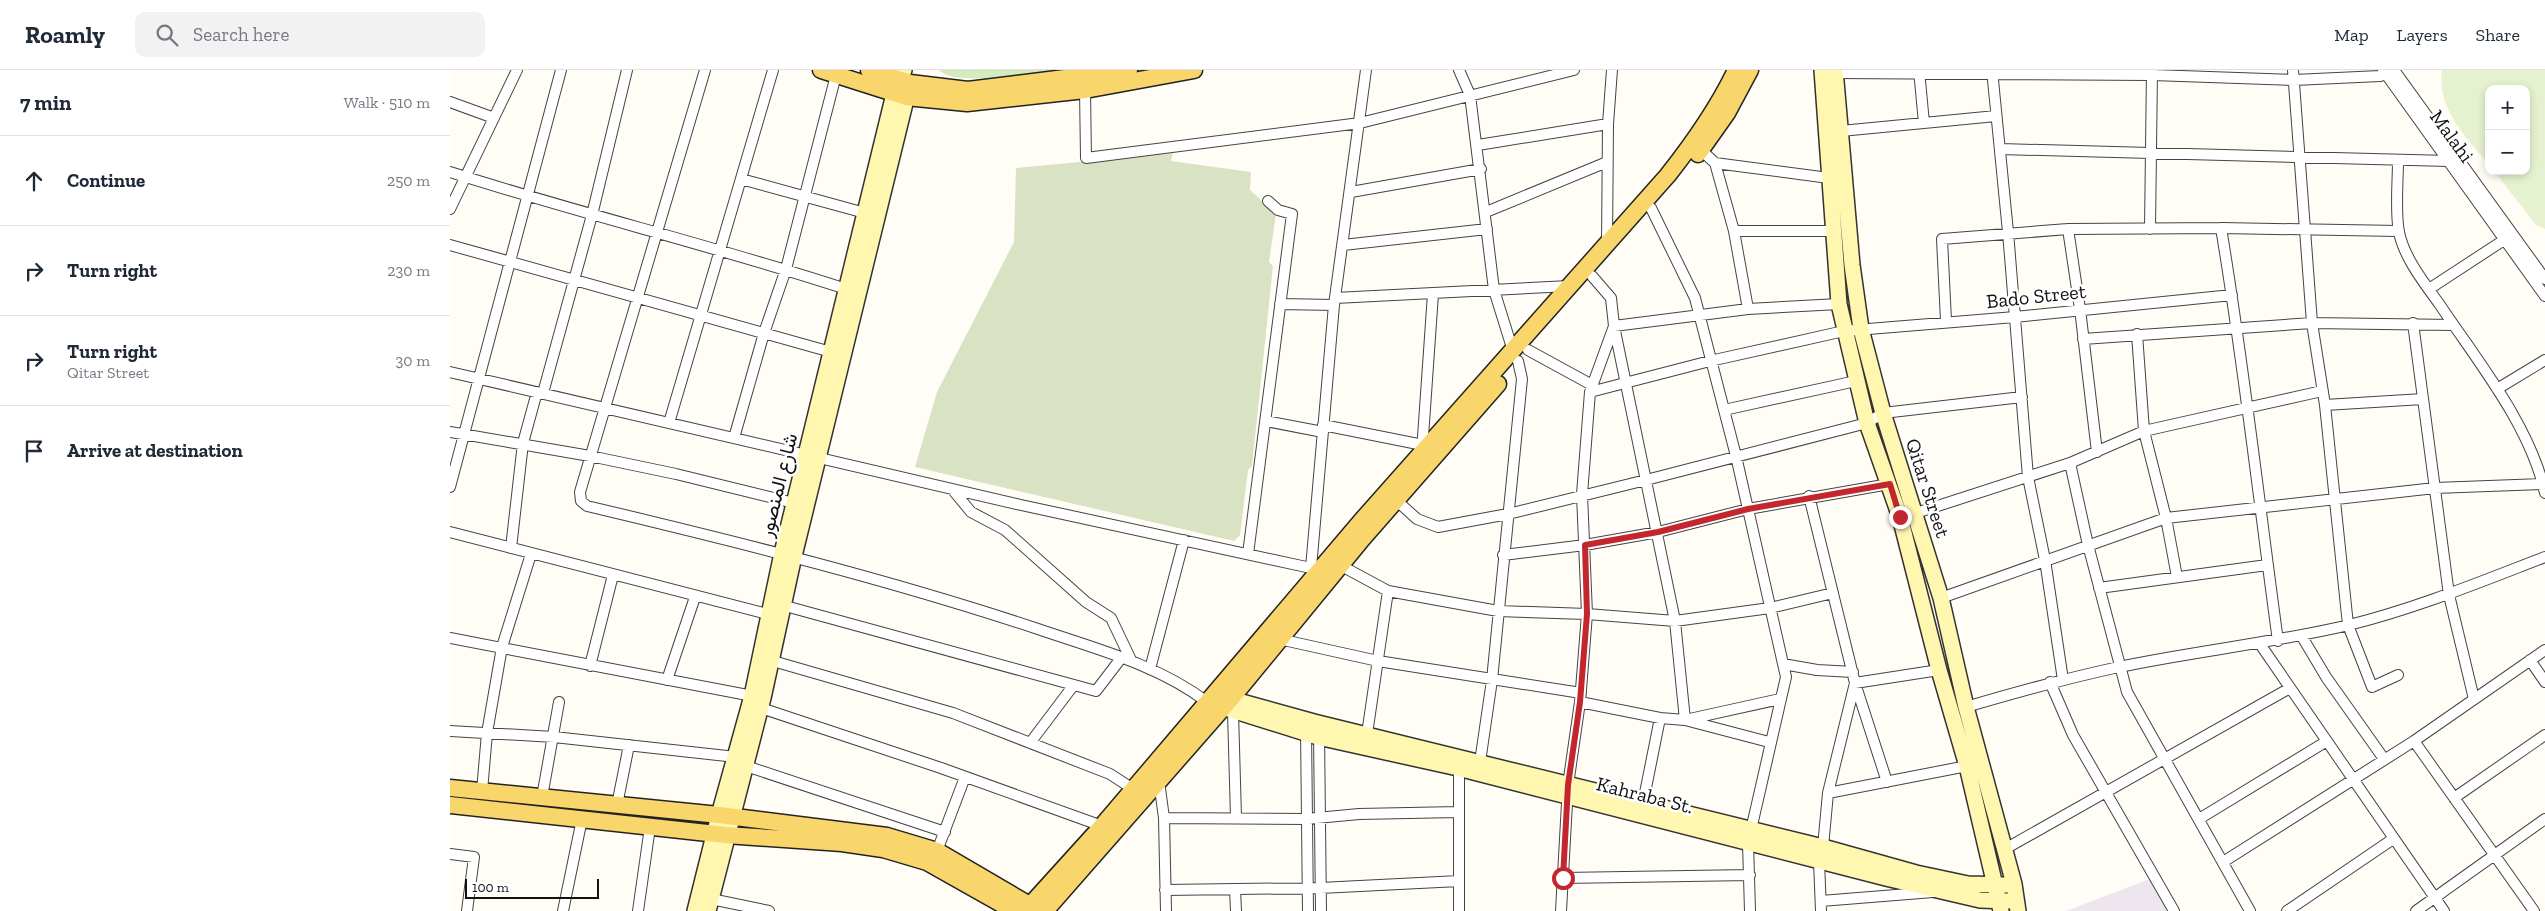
<!DOCTYPE html>
<meta charset="utf-8">
<style>
body{margin:0;font-family:"Zilla Slab",Vazirmatn,serif;background:#f2f2f3;color:#1f2937}
.controls{position:absolute;right:15px;top:15px;display:grid;overflow:hidden;border-radius:10px;box-shadow:0 2px 8px #0003}
.controls button{width:45px;height:45px;display:grid;place-items:center;padding:0;border:0;border-bottom:1px solid #e0e1e3;background:#fff;color:#1f2937;font:25px sans-serif}
.scale{position:absolute;left:15px;bottom:12px;width:134px;box-sizing:border-box;padding-left:5px;border:2px solid #111;border-top:0;font-size:14px;line-height:18px;white-space:nowrap;color:#111;-webkit-text-stroke:4px #fff;paint-order:stroke}
.stop{position:absolute;width:15px;height:15px;margin:-11px;border:4px solid #c4262e;border-radius:50%;background:#fff}
.stop.end{background:#c4262e;border-color:#fff;box-shadow:0 1px 5px #0008}
.list{margin:0;padding:0;list-style:none}
h2{display:flex;justify-content:space-between;align-items:center;height:65px;margin:0;padding:0 20px;font-size:21px}
h2 small{font-size:16px;font-weight:400;color:#747a83}
.list li{display:grid;grid-template-columns:32px 1fr auto;gap:15px;align-items:center;box-sizing:border-box;height:90px;padding:0 20px;border-top:1px solid #e0e1e3}
.list b{display:block;font-size:19px;white-space:nowrap}
.list p{margin:0;font-size:16px;white-space:nowrap;color:#747a83}
.list em{font-size:16px;font-style:normal;color:#747a83}
.icon{flex:none;width:28px;height:28px;fill:none;stroke:currentColor;stroke-width:2;stroke-linecap:round;stroke-linejoin:round}
.map{position:relative;flex:none;width:2095px;height:841px;overflow:hidden}
header{display:flex;align-items:center;gap:30px;box-sizing:border-box;height:70px;padding:0 25px;background:#fff;border-bottom:1px solid #e0e1e3}
header strong{font-size:24px}
nav{display:flex;gap:28px;margin-inline-start:auto;font-size:18px}
.search{width:350px;height:45px;background:#f2f2f3;display:flex;align-items:center;gap:12px;box-sizing:border-box;padding:0 18px;border-radius:10px;color:#747a83;font-size:19px}
main{display:flex}
aside{flex:1;background:#fff}
.map>svg:first-child{display:block}
</style>
<header>
<strong>Roamly</strong>
<div class="search"><svg class="icon" aria-label="search" viewBox="0 0 24 24"><circle cx="10" cy="10" r="6"/><path d="M15 15l6 6"/></svg>Search here</div>
<nav><a>Map</a><a>Layers</a><a>Share</a></nav>
</header>
<main>
<aside>
<h2>7 min<small>Walk · 510 m</small></h2>
<ul class="list">
<li><svg class="icon" aria-label="ahead" viewBox="0 0 24 24"><path d="M12 20V5M6 11l6-6 6 6"/></svg><div><b>Continue</b></div><em>250 m</em></li>
<li><svg class="icon" aria-label="right" viewBox="0 0 24 24"><path d="M7 20v-9h11M14 6l5 5-5 5"/></svg><div><b>Turn right</b></div><em>230 m</em></li>
<li><svg class="icon" aria-label="right" viewBox="0 0 24 24"><path d="M7 20v-9h11M14 6l5 5-5 5"/></svg><div><b>Turn right</b><p>Qitar Street</p></div><em>30 m</em></li>
<li><svg class="icon" aria-label="arrive" viewBox="0 0 24 24"><path d="M6 21V4h12l-3 4 3 4H6"/></svg><div><b>Arrive at destination</b></div></li>
</ul>
</aside>
<div class="map">
<svg width="2095" height="841" viewBox="0 0 2095 841">
<rect width="100%" height="100%" fill="#fffdf5"/>
<path fill="#eee6ef" d="M1705 807 1724 841H1616Z"/>
<path fill="#d5ebbd" d="M489 0H602C580 4 504 17 489 0Z"/>
<path fill="#d9e3c4" d="M723 83 721 91 801 102 800 120 826 144 819 192 823 196 802 396 798 400 790 465 784 471 465 397 487 322 564 172 566 98Z"/>
<path fill="#e6f2cf" d="M1992 0H2095V159L2086 155 2044 101H2076V19H2039V95C2017 68 1986 39 1992 0Z"/>
<g fill="none" stroke-linecap="round" stroke-linejoin="round">
<defs>
<path id="street" d="M255 0 130 422 131 431 137 436C288 472 437 509 585 558 643 578 707 594 757 632
M1009 0 1020 25 1044 220 1063 281
M1469 0 1474 53
M1542 0 1558 162 1578 407 1595 490 1613 610
M1843 0 1862 253 1875 335 1898 555 1922 617 1948 605
M1933 0 2095 226
M1944 0 2095 209
M1386 3 1702 5 1844 10 1930 6 1936 4
M635 20 636 88 910 53 1124 0
M0 32 44 48
M1391 61 1546 46
M1028 75 1158 54
M1550 79 1999 91
M1251 80 1265 93 1284 161 1298 239
M1948 90C1948 112 1945 142 1949 162 1954 188 1975 214 1990 235 2028 292 2080 355 2095 423
M1265 93 1379 108
M0 102C131 144 265 176 396 219
M291 109 415 143
M901 122 1031 99
M1201 138 1245 228 1286 386 1336 607 1298 773 1300 841
M0 139 67 0
M1036 142 1157 92
M1771 158C1794 295 1809 433 1828 571
M1618 159 1630 239 1647 382
M1700 159 1702 0
M1284 161H1384
M1157 174 1158 54 1162 0
M0 175 381 282
M893 175 1037 159
M1142 206 1161 228 1164 256 1225 551 1235 650 1319 672
M1979 219 2054 170
M885 228 1120 216
M830 234 884 235
M1496 251 1492 169 1618 159 1771 158 1949 161
M1963 253 1999 525 2024 629
M1687 264 1694 361 1716 448 1727 507
M1633 269 1862 253 2003 255
M1078 280 1142 315
M0 302 571 435 861 498
M2047 319 2095 290
M1140 322 1260 291 1394 261 1565 247 1782 225
M93 323 142 145 177 0
M1875 335 1973 329
M1274 340 1406 311
M816 351 873 362
M219 353 323 0
M873 355 973 375
M0 362 140 386 226 404 344 433
M284 368 314 263 336 199 386 5
M972 381 983 224
M1620 393 1638 475 1677 622 1800 841
M0 417 111 0
M502 419 521 442 555 460 636 532 661 548 681 590
M1359 426 1405 613 1437 712
M946 430 967 449 988 457 1058 444 1196 410 1417 353 1433 343 1572 327
M1466 443 1620 393 1694 361 1872 321
M0 462 325 546
M61 478 73 373 87 322
M798 484 842 144 828 140 818 131
M1053 485 1135 475 1208 462 1298 439 1439 414
M886 493 938 521 1048 541 1137 544 1225 551 1320 538 1383 523
M863 503 861 498 884 235 916 0
M1649 518 1817 495
M1491 528 1716 448 1985 418 2093 414
M328 534 646 621 672 587
M1851 565 1876 607 1934 689
M0 568 308 627
M829 569 928 591 1131 623
M1810 574 1994 841
M316 589 503 643 660 704 683 719
M2080 590 2095 612
M1333 594 1367 600 1403 602
M140 596 163 505
M700 599 734 470
M217 610 245 527
M1600 612 1623 665 1724 841
M1130 632 1210 648 1235 650 1330 629
M1516 637C1567 622 1617 608 1669 597 1746 581 1823 573 1899 555 1967 538 2030 512 2095 487
M311 638 491 698 652 756
M783 642 786 747
M856 659 858 841
M0 661 104 667 286 687 296 696 495 762
M869 662 871 841
M917 664 938 521
M1964 671 2084 841
M580 673 623 616
M1030 692 1042 610 1072 309 1068 291
M709 711 714 748 716 841
M32 721 37 663 52 577 81 484
M1378 723 1517 696
M92 727 109 632
M2004 728 2095 665
M1193 733 1210 648
M167 735 179 675
M714 748 856 749 909 744 1008 742
M1749 749 1877 671
M1555 779 1840 618
M487 781 515 707
M0 784 24 787 17 841
M1773 792 1964 671 2095 580
M1113 808 1300 805
M785 819 786 841
M715 820 870 818 1009 811
M261 829 319 841
M1371 831 1483 822
M113 841 132 749
M188 841 200 757
M1009 841V692
M1111 841 1118 715 1130 632 1137 544 1132 424 1140 322 1164 256 1298 239 1389 234
M1371 841 1369 791 1373 777 1378 723 1405 613 1489 600
M1837 841 1943 769
M1966 841 2095 749"/>
<path id="secondary" d="M1372 0 1389 234 1417 353 1450 447 1489 600 1517 696 1551 841
M1385 0 1402 195 1411 259 1433 343 1491 528 1516 637 1564 814 1568 841
M770 626 864 652 1373 777 1466 803 1518 814 1556 815
M763 634 868 667 1008 698 1436 808 1530 830 1558 831
M245 841 269 745 302 626 332 483 444 24 454 0
M258 841 313 628 344 486 459 17"/>
<path id="primary" d="M371 0 456 27 517 33 635 20 744 0
M419 0 460 13 518 20 679 0
M1248 84 1277 43 1300 0
M0 718 269 745 437 766 487 781 588 840
M0 735 276 765 392 773 433 779 477 792 564 841
M575 841 652 756 913 449 1218 105C1244 72 1268 38 1286 0
M595 841 780 630 913 468 1048 314"/>
</defs>
<use href="#street" stroke="#444" stroke-width="12"/>
<use href="#secondary" stroke="#333" stroke-width="18"/>
<use href="#primary" stroke="#222" stroke-width="19"/>
<use href="#street" stroke="#fff" stroke-width="10"/>
<use href="#secondary" stroke="#fff6b0" stroke-width="15"/>
<use href="#primary" stroke="#f9d66b" stroke-width="16"/>
</g>
<g fill="none" stroke-linecap="round" stroke-linejoin="round">
<path stroke="#c4262e" stroke-width="6" d="M1113 808 1118 715 1130 632 1137 544 1135 475 1208 462 1298 439 1440 414 1450 447"/>
</g>
<g text-anchor="middle" dominant-baseline="central" stroke-width="5" stroke-linejoin="round" paint-order="stroke">
<g font-size="20" fill="#111" stroke="#fff">
<text transform="translate(2002 66) rotate(54)">Malahi</text>
<text transform="translate(1586 226) rotate(-6)">Bado Street</text>
<text transform="translate(328 415) rotate(-76)">شارع المنصور</text>
<text transform="translate(1478 418) rotate(72)">Qitar Street</text>
<text transform="translate(1195 725) rotate(14)">Kahraba St.</text>
</g>
</g>
</svg>
<div class="controls">
<button>+</button>
<button>−</button>
</div>
<div class="scale">100 m</div>
<div class="stop" style="left:1113px;top:808px"></div>
<div class="stop end" style="left:1450px;top:447px"></div>
</div>
</main>
